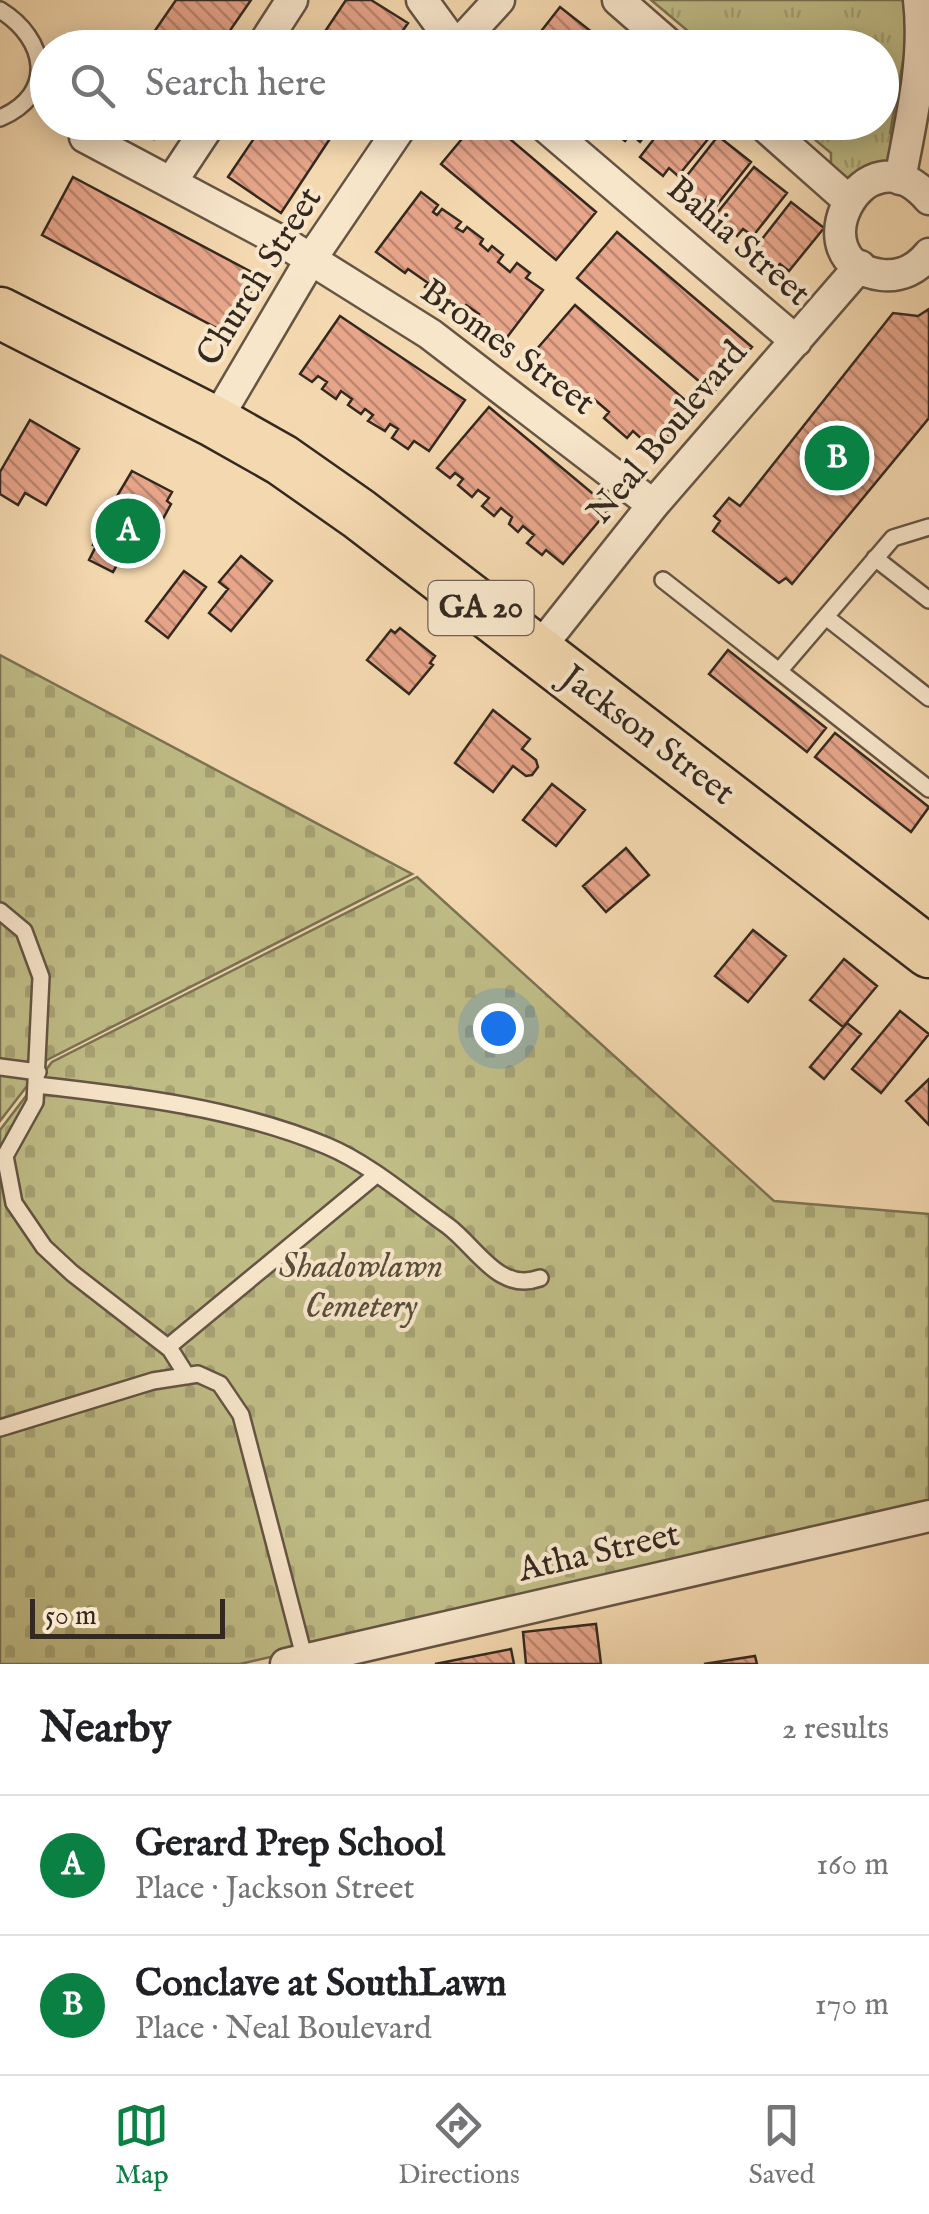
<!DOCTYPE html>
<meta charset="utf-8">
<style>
body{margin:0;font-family:"IM FELL English",serif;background:#f2f2f2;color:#202124}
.scale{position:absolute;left:30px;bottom:25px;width:195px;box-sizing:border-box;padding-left:10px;border:5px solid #342920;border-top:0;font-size:28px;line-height:35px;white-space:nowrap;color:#342920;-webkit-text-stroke:8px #f8e6cb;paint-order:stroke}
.you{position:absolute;left:498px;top:1028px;width:35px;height:35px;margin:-25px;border:8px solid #fff;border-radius:50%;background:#1a73e8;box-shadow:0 0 0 15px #1a73e833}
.badge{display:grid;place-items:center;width:65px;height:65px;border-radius:50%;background:#0b8043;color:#fff;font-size:32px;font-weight:700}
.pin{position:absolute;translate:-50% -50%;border:5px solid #fff;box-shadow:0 2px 10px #0006}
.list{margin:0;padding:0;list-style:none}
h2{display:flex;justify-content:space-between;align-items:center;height:130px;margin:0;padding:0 40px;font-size:42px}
h2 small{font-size:32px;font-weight:400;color:#757577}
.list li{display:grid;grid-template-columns:65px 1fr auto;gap:30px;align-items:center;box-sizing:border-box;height:140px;padding:0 40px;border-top:2px solid #e0e0e0}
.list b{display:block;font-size:38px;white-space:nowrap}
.list p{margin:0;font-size:32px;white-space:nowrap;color:#757577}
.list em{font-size:32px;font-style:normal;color:#757577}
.icon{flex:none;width:55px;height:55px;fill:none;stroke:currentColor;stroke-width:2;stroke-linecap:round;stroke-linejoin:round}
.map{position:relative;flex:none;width:929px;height:1664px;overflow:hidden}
.search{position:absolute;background:#fff;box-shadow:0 5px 25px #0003;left:30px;right:30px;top:30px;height:110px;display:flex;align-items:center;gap:25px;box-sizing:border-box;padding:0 35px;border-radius:55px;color:#757577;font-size:38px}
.sheet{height:410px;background:#fff}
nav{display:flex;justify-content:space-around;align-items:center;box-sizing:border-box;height:140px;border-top:2px solid #e0e0e0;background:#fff;font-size:28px;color:#757577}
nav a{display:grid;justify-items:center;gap:5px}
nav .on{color:#0b8043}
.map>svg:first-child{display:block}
</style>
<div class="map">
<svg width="929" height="1664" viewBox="0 0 929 1664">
<defs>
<pattern id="grass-tufts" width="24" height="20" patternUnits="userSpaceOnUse" patternTransform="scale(2.5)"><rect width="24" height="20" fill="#c0bd87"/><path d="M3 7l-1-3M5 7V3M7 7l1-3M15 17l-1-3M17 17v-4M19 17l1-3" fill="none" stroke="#a6a274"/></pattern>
<pattern id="cemetery-stones" width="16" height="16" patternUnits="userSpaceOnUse" patternTransform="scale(2.5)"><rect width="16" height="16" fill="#c0bd87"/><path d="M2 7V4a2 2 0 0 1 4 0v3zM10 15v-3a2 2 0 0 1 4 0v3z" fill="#a6a274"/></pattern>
<pattern id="building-back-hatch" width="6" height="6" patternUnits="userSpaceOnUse" patternTransform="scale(2.5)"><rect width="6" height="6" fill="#e7a58a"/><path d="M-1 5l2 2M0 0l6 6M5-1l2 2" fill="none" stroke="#bc8670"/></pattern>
</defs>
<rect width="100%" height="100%" fill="#f4d8af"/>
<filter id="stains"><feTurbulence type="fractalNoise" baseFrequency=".002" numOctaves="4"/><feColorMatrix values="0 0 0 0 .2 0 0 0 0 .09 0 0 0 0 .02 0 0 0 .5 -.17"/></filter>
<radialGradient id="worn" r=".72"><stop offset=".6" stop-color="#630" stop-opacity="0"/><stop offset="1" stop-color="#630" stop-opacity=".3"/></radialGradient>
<path fill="url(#grass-tufts)" stroke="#7a7354" stroke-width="2.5" d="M651 0H907L912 45 904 56 890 133 899 143 888 167 851 180 842 179 831 166V153L795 123 882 122V48L707 47Z"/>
<path fill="url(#cemetery-stones)" stroke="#7a7354" stroke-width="2.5" d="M0 655 412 874 47 1060 0 1121Z
M417 877 774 1201 929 1214V1505L240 1664H0V1130L52 1062Z"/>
<path fill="url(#building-back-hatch)" stroke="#342920" stroke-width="2.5" d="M176 0H251L218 48H143Z
M346 0H371L408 23 391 48H314Z
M560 7 593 33 582 48H528Z
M130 122H166L154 139Z
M265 122H341L281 213 228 177Z
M476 122H490L596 212 556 260 441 164Z
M602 122H655L640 142 631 134 625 141Z
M667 122H700L713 133 678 176 669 168 663 176 640 157Z
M718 136 751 162 717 205 707 198 702 205 678 187Z
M754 167 787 193 753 236 743 229 737 236 714 217Z
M73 177 259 276 228 334 42 235Z
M421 192 438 205 433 212 437 215 442 209 461 222 456 228 463 232 467 227 483 239 480 244 488 251 492 246 503 255 498 262 510 272 517 263 530 273 526 278 543 290 505 340 476 319 479 314 466 305 460 312 425 287 428 283 408 269 405 273 376 252Z
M791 202 824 228 789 271 780 264 774 271 751 253Z
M617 232 752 347 713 393 577 278Z
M575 305 693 407 655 451 633 431 627 438 604 418 609 412 588 394 581 402 529 358Z
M929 309V418L792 584 786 578 779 583 713 531 720 521 714 516 729 498 740 506 893 313 918 316Z
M340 316 465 400 429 451 414 441 408 449 392 438 398 429 390 424 385 431 368 421 373 415 365 409 361 414 348 405 352 399 341 391 336 399 322 389 327 382 318 376 312 382 300 374Z
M489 407 610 508 563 564 546 550 542 555 527 543 534 535 523 526 518 532 509 524 512 517 501 508 494 516 482 506 489 498 478 490 472 497 458 485 463 479 455 473 450 478 437 468Z
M30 420 79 449 46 505 25 493 18 505 0 494V472Z
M132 471 172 492 167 501 171 504 149 545 143 551 129 543 113 572 89 560 96 546 93 545 106 519 104 518Z
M241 556 272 581 231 631 209 613 228 589 219 582Z
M184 571 206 587 168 638 146 621Z
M400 628 435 656 430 663 433 665 409 694 367 660 391 630 395 633Z
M728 650 826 728 807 752 709 674Z
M493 710 530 739 522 749 536 760 538 767 532 775 526 776 513 766 493 792 455 763Z
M835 733 929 807 911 832 815 757Z
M552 784 585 810 556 846 523 820Z
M626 848 649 875 606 912 583 886Z
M753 930 786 956 748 1002 715 976Z
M844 959 877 986 843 1027 810 1000Z
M900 1011 929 1034 881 1093 852 1069Z
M847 1023 861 1034 824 1079 810 1067Z
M929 1079V1125L906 1101Z
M596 1624 601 1664H526L523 1632Z
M511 1649 514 1664H435Z
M755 1656 757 1664H704Z"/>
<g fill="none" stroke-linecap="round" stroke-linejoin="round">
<defs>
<path id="service" d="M0 10C47 39 57 94 0 118
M875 558 929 600
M663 580 929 789
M826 617 929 698
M780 670 893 538 929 527
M0 911 24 931 41 977 35 1102 5 1156 14 1203 44 1247 72 1273 170 1349 187 1376
M0 1067 38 1072
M37 1085C134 1096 236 1108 327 1146 370 1164 410 1199 448 1226 477 1248 499 1293 540 1278
M168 1347 376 1175
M0 1428 153 1381 198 1374 220 1384 241 1415 305 1660"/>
<path id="minor" d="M422 0 457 48
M618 0 673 48
M261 48 292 0
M455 48 499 0
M540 122 796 341
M760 122 848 200
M85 137 288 245 430 334 653 505
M900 179C911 121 926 59 919 0
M172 181 211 122
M929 199C864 123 793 264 882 275 901 277 917 269 929 254
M215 422 311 259 404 122
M537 651 653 505 860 266
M286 1664 929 1516"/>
<path id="trunk" d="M0 313 215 422 282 460 359 514 929 952"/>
</defs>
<use href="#service" stroke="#645544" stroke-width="20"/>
<use href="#minor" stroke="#645544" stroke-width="35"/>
<use href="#trunk" stroke="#342920" stroke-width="55"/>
<use href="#service" stroke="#f8e6cb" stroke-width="15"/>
<use href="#minor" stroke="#f8e6cb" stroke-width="30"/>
<use href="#trunk" stroke="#f4d8af" stroke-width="50"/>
</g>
<g text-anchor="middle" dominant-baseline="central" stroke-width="8" stroke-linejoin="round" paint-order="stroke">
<rect fill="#f8e6cb" stroke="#6f6253" stroke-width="2.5" x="428.5" y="581" width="105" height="54" rx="8"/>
<g font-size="32" font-weight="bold" fill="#342920">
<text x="481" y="608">GA 20</text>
</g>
<g font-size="35" fill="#342920" stroke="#f8e6cb">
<text transform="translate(738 242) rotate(41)">Bahia Street</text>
<text transform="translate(260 277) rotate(-58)">Church Street</text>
<text transform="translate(507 348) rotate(36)">Bromes Street</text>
<text transform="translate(668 433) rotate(-50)">Neal Boulevard</text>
<text transform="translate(647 736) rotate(37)">Jackson Street</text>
<text transform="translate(599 1553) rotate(-13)">Atha Street</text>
</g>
<g font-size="35" font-style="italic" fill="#574e3a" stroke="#f8e6cb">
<text x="361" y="1267">Shadowlawn<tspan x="361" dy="40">Cemetery</tspan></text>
</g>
</g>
<rect width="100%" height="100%" filter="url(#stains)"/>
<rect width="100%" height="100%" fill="url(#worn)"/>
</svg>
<div class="scale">50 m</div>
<div class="you"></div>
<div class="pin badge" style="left:128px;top:531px">A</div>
<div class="pin badge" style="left:837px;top:458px">B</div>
<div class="search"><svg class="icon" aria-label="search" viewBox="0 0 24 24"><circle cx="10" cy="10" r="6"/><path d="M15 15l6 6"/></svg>Search here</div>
</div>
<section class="sheet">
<h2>Nearby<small>2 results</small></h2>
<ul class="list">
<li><span class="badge">A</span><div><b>Gerard Prep School</b><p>Place · Jackson Street</p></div><em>160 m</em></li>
<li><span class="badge">B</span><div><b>Conclave at SouthLawn</b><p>Place · Neal Boulevard</p></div><em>170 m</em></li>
</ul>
</section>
<nav>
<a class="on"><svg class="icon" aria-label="map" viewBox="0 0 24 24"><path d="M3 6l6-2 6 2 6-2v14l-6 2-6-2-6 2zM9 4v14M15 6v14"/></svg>Map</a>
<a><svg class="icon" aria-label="directions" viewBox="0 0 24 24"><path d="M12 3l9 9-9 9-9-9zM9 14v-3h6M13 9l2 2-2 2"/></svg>Directions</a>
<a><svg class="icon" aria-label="saved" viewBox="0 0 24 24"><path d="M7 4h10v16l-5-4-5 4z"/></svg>Saved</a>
</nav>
